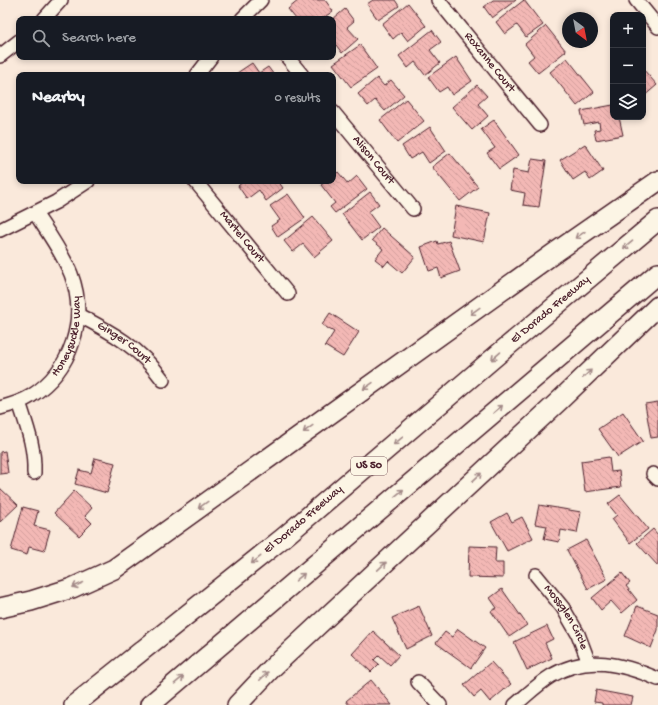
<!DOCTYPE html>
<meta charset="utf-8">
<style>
body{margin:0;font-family:"Gochi Hand",sans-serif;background:#20242c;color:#f1f3f6}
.controls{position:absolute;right:12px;top:12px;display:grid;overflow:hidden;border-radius:8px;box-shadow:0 2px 6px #0003}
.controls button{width:36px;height:36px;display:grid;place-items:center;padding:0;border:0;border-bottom:1px solid #363941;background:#171b24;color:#f1f3f6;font:20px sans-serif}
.compass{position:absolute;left:562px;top:12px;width:36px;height:36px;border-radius:50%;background:#171b24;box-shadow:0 2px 6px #0003;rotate:148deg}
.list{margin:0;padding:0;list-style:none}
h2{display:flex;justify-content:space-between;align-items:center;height:52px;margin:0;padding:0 16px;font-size:17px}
h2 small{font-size:13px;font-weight:400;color:#9ea1a6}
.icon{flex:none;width:22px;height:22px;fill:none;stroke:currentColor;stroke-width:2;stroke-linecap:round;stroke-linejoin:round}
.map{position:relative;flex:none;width:658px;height:705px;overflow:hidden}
.search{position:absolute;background:#171b24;box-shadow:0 2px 6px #0003;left:16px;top:16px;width:320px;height:44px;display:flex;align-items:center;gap:10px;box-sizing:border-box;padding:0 14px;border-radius:8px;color:#9ea1a6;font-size:15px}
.panel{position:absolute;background:#171b24;box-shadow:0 2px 6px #0003;left:16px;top:72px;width:320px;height:112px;border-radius:8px}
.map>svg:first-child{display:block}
</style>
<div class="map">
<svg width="658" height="705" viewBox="0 0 658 705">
<defs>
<pattern id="building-back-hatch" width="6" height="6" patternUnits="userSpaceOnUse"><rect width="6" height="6" fill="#f3b8b5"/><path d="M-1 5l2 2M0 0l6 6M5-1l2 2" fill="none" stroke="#d29e9c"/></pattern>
</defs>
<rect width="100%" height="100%" fill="#fae9db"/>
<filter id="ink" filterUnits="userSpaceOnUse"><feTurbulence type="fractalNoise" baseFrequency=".025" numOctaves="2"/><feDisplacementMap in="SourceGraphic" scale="8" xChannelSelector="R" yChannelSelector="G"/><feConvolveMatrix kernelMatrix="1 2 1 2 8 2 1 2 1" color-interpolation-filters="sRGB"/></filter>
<g filter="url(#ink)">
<path fill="url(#building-back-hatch)" stroke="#4a1f2b" d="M299 0H325L333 11 322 19H296L288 9Z
M373 0H395L399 6 378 20 367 4Z
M493 0H516L492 18 484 7Z
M524 0 543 25 526 37 517 25 505 34 496 22Z
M408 3 426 26 408 41 401 32 393 39 382 24Z
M345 9 354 21 347 27 358 39 342 53 333 41V19Z
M546 26 566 51 538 73 528 61 534 56 525 44Z
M432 30 441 42 430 50 440 63 425 75 415 62 408 68 399 56Z
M360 45 377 69 351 87 333 64Z
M456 57 472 81 452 95 447 87 439 92 428 77Z
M567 58 594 92 577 106 550 72Z
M252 63 259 73 268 67 274 75H234Z
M643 69 657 85 643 97Z
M377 78 384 86 391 80 404 95 385 111 375 100 368 106 358 94Z
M477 85 487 96 478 104 488 116 472 130 452 107Z
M406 99 424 121 397 143 380 120Z
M613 105V117H619L623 135 596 140 594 130 600 129 599 122 584 125 581 111Z
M494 120 519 155 499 169 487 153 495 148 481 129Z
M430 127 446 151 429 163 422 152 410 159 402 146Z
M585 144 603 171 590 180 585 172 573 180 560 160Z
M450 153 478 187 460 201 432 167Z
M532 159 546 161 539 207 523 205 525 193 510 190 513 170 529 173Z
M338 172 348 184 357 176 367 189 335 213 330 207 335 203 321 185 326 181H333V176Z
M244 181H278L283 188 266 201 259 190 247 199 238 186Z
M370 192 379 204 368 212 379 227 362 240 342 214Z
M288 194 305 218 278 237 271 226 280 220 270 206Z
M456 206 490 213 484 242 451 235Z
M313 217 333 241 314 257 303 244 293 252 284 241Z
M382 228 415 257 402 273 388 261 384 266 375 259 383 249 372 240Z
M437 241 438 244 449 241 460 271 441 278 438 268 429 271 421 247Z
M330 313 359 332 343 357 325 346 334 332 322 325Z
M658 402V437L651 438 645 404Z
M623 412 643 441 618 457 598 429Z
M5 451 8 473 0 474V452Z
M609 457 611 472 619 471 621 487 585 492 581 461Z
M95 458 115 463 107 493 75 484 79 470 91 473Z
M0 488 18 505 0 522Z
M74 491 92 508 85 516 92 523 79 536 54 513Z
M620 495 648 529 630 543 612 519 617 515 608 504Z
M539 505 581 512 577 533 561 530 559 542 544 539 547 526 535 524Z
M23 507 38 511 34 526 50 530 44 551 29 547 27 555 11 550Z
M507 513 512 522 522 517 533 538 507 551 491 522Z
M653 529 658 535V566L637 543Z
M586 540 607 579 588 589 567 550Z
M469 546 496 547 495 563H503V578L468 577Z
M622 573 630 583 626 586 637 600 622 613 611 601 601 610 592 598Z
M502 589 527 625 509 637 491 611 497 608 490 598Z
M419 606 432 636 406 649 392 618Z
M637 606 658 614V630L651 648 625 636Z
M547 626 553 639 545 643 552 658 527 670 514 642Z
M458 629 485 648 471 668 436 643 445 632 452 637Z
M373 631 399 655 390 665 379 655 374 660 379 664 371 672 352 654Z
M491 662 511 684 490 702 481 691 474 697 464 685Z
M371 680 392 705H349L346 701Z
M596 690 633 697 631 705H602V703L594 702Z"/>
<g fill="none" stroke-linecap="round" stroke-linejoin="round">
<defs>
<g id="minor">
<path id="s1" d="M438 0 540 125"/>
<path d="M636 0 658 27"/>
<path d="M44 19 61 0"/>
<path d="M242 19 261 0"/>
<path d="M0 56 19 41"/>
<path d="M287 57 302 75"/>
<path d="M197 75 211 57"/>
<path id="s2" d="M333 112 413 209"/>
<path id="s3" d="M195 181 288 294"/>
<path d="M0 230 56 202 88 181"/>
<path id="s4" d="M78 315C112 332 140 348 163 380"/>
<path d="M19 402C27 427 35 447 34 473"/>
<path id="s5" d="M0 408C11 405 22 402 31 396 72 370 88 319 71 274 62 252 48 233 35 213"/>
<path d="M653 474 658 479"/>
<path id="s6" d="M536 575 563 608 578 634 589 663"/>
<path d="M418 682 440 705"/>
<path d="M515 705C527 695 538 684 551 676 587 654 623 664 658 679"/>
</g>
<g id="highway">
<path d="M0 608 31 601 72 588 114 569 553 254 658 181"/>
<path id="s7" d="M74 705 283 538 503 350 658 220"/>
<path d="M150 705 658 273"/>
<path d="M237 705 272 668 559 401 658 306"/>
</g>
</defs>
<use href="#minor" stroke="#4a1f2b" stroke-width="16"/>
<use href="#highway" stroke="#4a1f2b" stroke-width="22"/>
<use href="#minor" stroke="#fcf5e5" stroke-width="13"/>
<use href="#highway" stroke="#fcf5e5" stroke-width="19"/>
</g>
<defs><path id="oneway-shaft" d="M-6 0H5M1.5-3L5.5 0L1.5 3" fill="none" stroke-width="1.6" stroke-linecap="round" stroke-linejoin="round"/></defs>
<g stroke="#a38a88">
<use href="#oneway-shaft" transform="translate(580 235) rotate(146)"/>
<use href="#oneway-shaft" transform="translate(628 245) rotate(140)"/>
<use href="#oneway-shaft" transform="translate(475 311) rotate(144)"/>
<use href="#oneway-shaft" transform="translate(496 356) rotate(139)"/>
<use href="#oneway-shaft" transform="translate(587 374) rotate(-44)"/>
<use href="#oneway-shaft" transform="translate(368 386) rotate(145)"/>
<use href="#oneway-shaft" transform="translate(498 409) rotate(-40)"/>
<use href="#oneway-shaft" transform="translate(308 429) rotate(144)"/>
<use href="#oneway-shaft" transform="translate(398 441) rotate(140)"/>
<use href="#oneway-shaft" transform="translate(477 477) rotate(-43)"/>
<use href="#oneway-shaft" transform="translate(399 493) rotate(-40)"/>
<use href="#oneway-shaft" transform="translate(203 505) rotate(144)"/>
<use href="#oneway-shaft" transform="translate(256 560) rotate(142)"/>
<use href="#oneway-shaft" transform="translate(382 566) rotate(-43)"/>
<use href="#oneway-shaft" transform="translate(300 577) rotate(-40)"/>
<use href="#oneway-shaft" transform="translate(78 585) rotate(156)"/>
<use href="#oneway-shaft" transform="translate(264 676) rotate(-45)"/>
<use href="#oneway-shaft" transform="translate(179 680) rotate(-40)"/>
</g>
</g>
<g text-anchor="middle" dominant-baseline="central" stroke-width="3" stroke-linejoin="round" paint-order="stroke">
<rect fill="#fcf5e5" stroke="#7f5f63" stroke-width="1" x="351" y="457" width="36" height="18" rx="3"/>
<g font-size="11" font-weight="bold" fill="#4a1f2b">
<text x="369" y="466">US 50</text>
</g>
<g font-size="12" fill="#4a1f2b" stroke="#fcf5e5">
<text stroke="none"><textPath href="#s1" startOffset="81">Roxanne Court</textPath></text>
<text stroke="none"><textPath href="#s2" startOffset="63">Alison Court</textPath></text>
<text stroke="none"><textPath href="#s3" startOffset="73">Martel Court</textPath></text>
<text stroke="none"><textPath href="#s7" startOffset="619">El Dorado Freeway</textPath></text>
<text stroke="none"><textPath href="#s5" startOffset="107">Honeysuckle Way</textPath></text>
<text stroke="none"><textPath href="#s4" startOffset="54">Ginger Court</textPath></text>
<text stroke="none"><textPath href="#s7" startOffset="295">El Dorado Freeway</textPath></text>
<text stroke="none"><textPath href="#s6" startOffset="52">Mossglen Circle</textPath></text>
</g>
</g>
</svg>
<div class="controls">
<button>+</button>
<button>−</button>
<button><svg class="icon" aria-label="layers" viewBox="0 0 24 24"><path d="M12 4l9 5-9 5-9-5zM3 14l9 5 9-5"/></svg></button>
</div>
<svg class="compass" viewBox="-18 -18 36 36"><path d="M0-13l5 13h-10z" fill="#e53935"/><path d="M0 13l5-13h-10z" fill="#9ea1a6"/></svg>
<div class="search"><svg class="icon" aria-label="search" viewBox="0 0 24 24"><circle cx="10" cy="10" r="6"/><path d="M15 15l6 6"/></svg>Search here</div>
<section class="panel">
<h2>Nearby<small>0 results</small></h2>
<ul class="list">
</ul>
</section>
</div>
